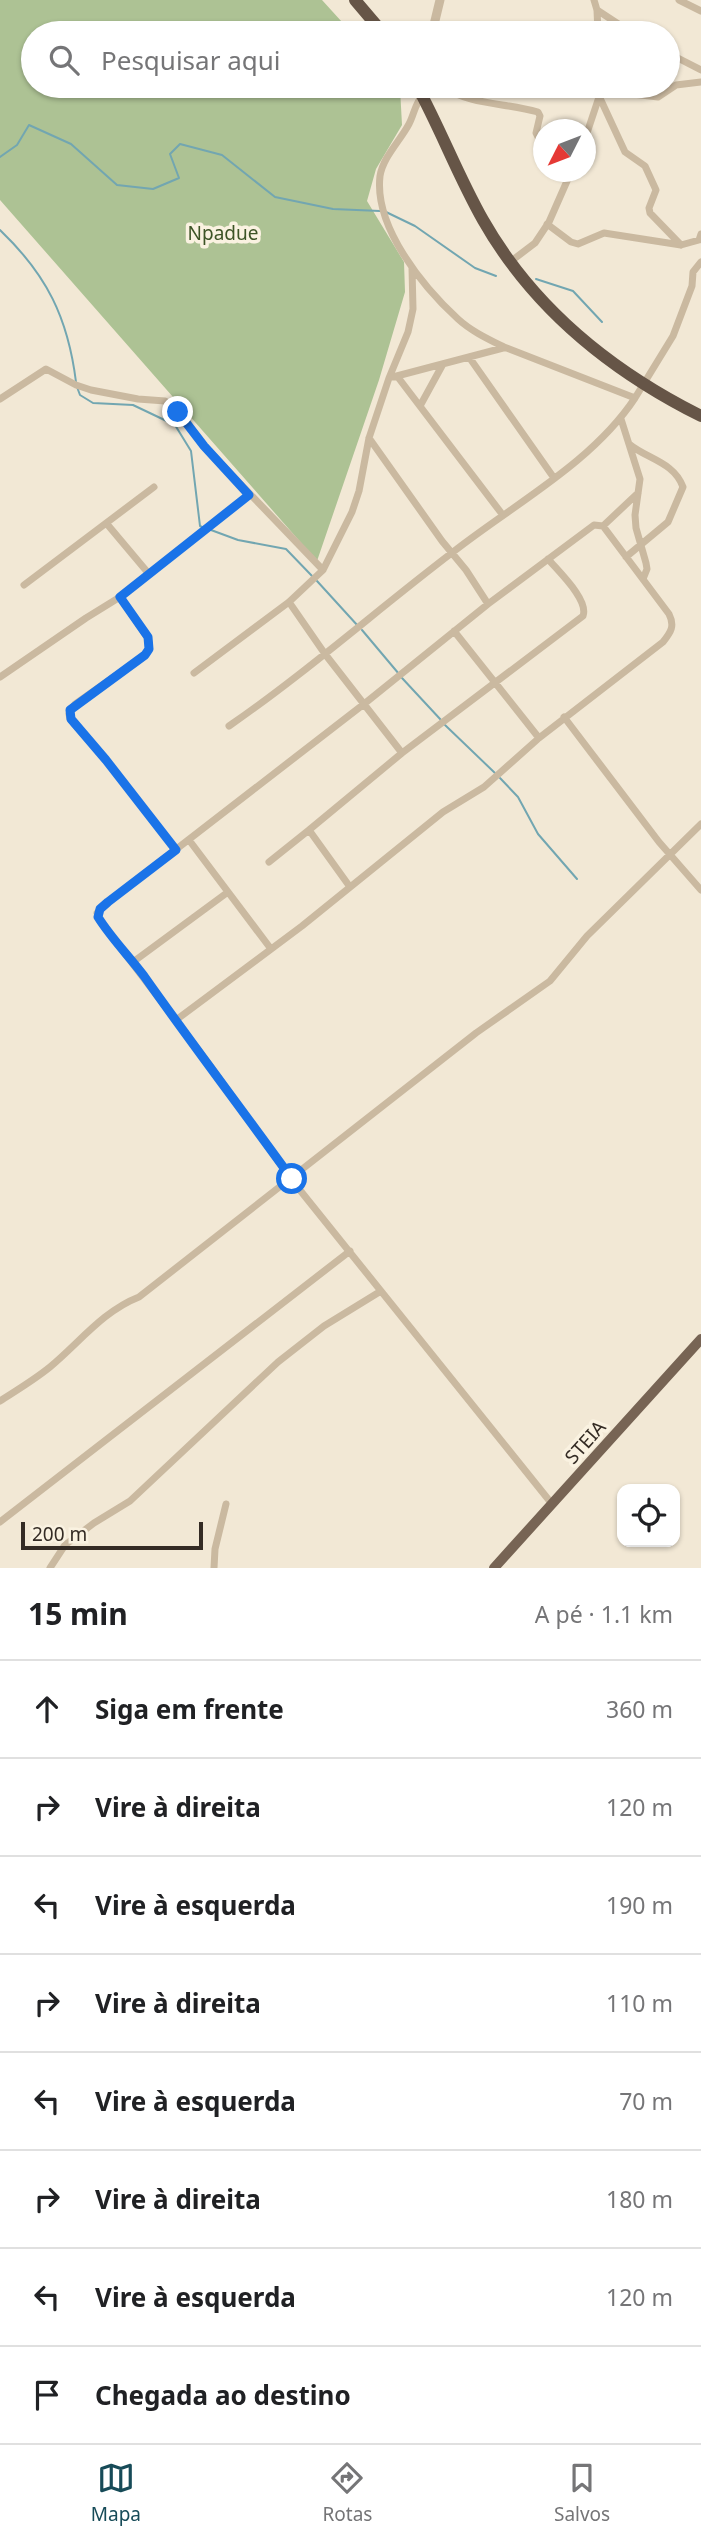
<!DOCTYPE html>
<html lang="pt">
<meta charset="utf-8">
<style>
body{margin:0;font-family:"Noto Sans",sans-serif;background:#f2f2f2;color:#202124}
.controls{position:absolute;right:21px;bottom:21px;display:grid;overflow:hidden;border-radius:14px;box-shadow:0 2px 5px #0004}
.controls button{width:63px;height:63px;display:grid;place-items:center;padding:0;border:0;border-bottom:2px solid #e0e0e0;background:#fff;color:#202124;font:35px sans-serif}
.compass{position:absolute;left:533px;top:119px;width:63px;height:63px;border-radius:50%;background:#fff;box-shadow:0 2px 5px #0004;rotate:228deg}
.scale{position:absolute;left:21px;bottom:18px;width:182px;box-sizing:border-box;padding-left:7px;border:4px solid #342b24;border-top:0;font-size:19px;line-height:24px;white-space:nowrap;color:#342b24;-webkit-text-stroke:5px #faf2e1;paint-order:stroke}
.stop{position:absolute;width:21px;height:21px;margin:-16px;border:5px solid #1a73e8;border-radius:50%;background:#fff}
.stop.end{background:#1a73e8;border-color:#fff;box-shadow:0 2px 7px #0008}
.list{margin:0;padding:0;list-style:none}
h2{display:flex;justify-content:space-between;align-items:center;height:91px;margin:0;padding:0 28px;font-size:30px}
h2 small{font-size:23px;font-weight:400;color:#757577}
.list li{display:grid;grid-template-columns:46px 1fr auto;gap:21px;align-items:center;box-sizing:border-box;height:98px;padding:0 28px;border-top:2px solid #e0e0e0}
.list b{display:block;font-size:26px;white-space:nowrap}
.list em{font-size:23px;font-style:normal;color:#757577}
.icon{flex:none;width:38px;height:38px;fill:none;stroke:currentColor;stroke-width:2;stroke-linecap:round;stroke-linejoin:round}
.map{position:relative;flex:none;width:701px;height:1568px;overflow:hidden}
.search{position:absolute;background:#fff;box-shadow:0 2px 5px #0004;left:21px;right:21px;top:21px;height:77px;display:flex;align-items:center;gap:18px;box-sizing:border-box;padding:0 24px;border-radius:38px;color:#757577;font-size:26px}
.sheet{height:875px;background:#fff}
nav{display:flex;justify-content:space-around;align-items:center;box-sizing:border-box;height:98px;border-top:2px solid #e0e0e0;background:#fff;font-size:19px;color:#757577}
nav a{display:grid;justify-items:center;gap:4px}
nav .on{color:#174b58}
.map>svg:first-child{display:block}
</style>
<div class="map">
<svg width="701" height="1568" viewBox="0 0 701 1568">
<rect width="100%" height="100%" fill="#f2e8d5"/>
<path fill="#adc294" d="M0 0H322L352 33H33V86L400 88 402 125 376 169 367 201 404 262 405 292 379 380 317 561 0 200Z"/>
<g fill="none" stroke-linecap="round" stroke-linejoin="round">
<path stroke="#72a6b1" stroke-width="2" d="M0 157 17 145 29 125 71 144 117 185 153 189 179 178 170 154 180 144 222 155 275 197 333 209 380 211
M386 212 415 226 475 268 496 276
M0 230C47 275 68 318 76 382
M536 279 573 291 602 322
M77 387 80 395 93 403 133 405 175 425 191 451 200 526 202 527
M211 530 238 540 286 549 313 577
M317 581 358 626
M362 630 399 674
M402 678 441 720
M445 725 496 774
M500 778 518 797 538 834 577 879"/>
<path stroke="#cab9a0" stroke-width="7" d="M594 0 597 10 598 33
M679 0 701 11
M597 10 632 33
M668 53 701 70
M441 86C473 106 502 102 538 112L540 116 536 133 544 149
M599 90 658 97 676 85 701 82
M423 95C415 103 414 115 409 124 400 141 383 157 380 176 374 227 423 287 458 319 471 331 488 339 504 347L635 398 673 336 692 286 693 272 701 262
M599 96 625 152 645 166 656 190 649 208 650 213 681 245
M586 136 599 97
M547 224 571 242 578 244 604 233 681 245 699 240 701 234
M510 262 535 243 549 222 571 172
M469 357 554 478
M397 376 502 514
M393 377 503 348
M0 399 46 369 76 385 91 390 138 399 165 401 178 412 204 446 323 570
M420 406 443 364
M621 419 640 479 635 515 636 528 646 563 647 569 643 579
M369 438 442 541 466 570 488 604
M107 524 149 574
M603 526 638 493
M626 557 668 522 683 487C674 462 647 459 629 444
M24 585 154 487
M120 597 249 495
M289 602 325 654 402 753 309 830 350 887
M454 631 539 738
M194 673 289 602 323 570 352 512 359 491 369 438 389 378 408 332 413 309 412 268
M0 677 86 618 120 597 147 637C151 644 150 648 145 655L75 704 69 714 70 719 106 760 176 850
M564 717 659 842 701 890
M229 726C307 672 378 609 453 552 514 504 592 463 635 398
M402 753 583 616C589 600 559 572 548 559
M189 840 271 949
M269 862 309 830
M133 962 228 892
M176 1020 302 926 443 812 484 787 539 738 663 642C671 632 675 626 669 614L603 526 594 525 488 604 364 704 108 902 97 913 100 921 209 1064 291 1179 552 1504
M0 1401C17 1390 34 1380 50 1367 79 1343 103 1311 139 1297L476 1033 550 981 587 936 701 824
M0 1522 350 1251
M50 1568 65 1545 94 1523 130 1501 278 1362 324 1326 381 1291
M214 1568 215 1549 226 1504"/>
<path stroke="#cab9a0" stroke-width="9" d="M432 33 440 0"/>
<path stroke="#776454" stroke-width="10" d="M494 1568 701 1339"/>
<path stroke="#665547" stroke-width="12" d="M355 0 383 33
M417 86C441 130 458 176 483 220 533 308 611 371 701 416"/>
</g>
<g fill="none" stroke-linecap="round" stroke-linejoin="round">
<path stroke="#1a73e8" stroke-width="9" d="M178 412 204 446 249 495 120 597 148 637 149 649 145 655 70 710 71 719 106 760 176 850 108 902 100 909 98 917C111 938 129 956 144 976 192 1044 243 1111 292 1179"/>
</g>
<g text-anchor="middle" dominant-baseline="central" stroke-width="7" stroke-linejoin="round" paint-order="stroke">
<g font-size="19" fill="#3d5426" stroke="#faf2e1">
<text x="223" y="233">Npadue</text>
</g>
<g font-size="19" fill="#342b24" stroke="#faf2e1">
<text transform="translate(585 1442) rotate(-48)">STEIA</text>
</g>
</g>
</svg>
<div class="controls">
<button><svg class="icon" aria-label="locate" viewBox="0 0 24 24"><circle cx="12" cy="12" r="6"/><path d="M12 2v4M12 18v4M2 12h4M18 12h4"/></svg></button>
</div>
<svg class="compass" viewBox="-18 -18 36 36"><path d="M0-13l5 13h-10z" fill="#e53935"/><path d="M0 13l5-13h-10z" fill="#757577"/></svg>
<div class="scale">200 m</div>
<div class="stop" style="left:292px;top:1179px"></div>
<div class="stop end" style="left:178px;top:412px"></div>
<div class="search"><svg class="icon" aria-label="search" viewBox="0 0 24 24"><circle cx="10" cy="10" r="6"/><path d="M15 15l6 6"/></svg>Pesquisar aqui</div>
</div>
<section class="sheet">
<h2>15 min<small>A pé · 1.1 km</small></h2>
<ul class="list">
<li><svg class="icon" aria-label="ahead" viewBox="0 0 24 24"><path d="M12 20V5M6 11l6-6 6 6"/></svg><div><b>Siga em frente</b></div><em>360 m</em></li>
<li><svg class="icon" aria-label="right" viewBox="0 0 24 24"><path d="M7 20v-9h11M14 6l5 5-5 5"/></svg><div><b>Vire à direita</b></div><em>120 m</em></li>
<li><svg class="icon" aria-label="left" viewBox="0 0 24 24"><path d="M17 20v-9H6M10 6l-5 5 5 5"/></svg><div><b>Vire à esquerda</b></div><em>190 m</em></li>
<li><svg class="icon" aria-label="right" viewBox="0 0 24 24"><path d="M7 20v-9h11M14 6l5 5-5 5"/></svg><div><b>Vire à direita</b></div><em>110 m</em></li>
<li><svg class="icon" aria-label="left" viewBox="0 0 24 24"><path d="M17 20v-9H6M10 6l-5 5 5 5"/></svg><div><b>Vire à esquerda</b></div><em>70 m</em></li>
<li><svg class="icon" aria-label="right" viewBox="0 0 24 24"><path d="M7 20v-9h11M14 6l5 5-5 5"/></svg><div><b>Vire à direita</b></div><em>180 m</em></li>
<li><svg class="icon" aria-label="left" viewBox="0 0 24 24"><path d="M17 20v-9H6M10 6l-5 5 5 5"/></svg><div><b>Vire à esquerda</b></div><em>120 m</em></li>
<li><svg class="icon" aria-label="arrive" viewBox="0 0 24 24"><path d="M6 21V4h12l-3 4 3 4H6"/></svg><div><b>Chegada ao destino</b></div></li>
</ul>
</section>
<nav>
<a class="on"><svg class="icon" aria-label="map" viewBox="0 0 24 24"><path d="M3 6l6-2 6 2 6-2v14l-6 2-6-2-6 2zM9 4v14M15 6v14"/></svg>Mapa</a>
<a><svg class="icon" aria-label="directions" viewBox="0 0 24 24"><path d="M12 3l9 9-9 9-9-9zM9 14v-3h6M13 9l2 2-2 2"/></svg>Rotas</a>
<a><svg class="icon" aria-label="saved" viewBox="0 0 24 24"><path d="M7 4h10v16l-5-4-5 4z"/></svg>Salvos</a>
</nav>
